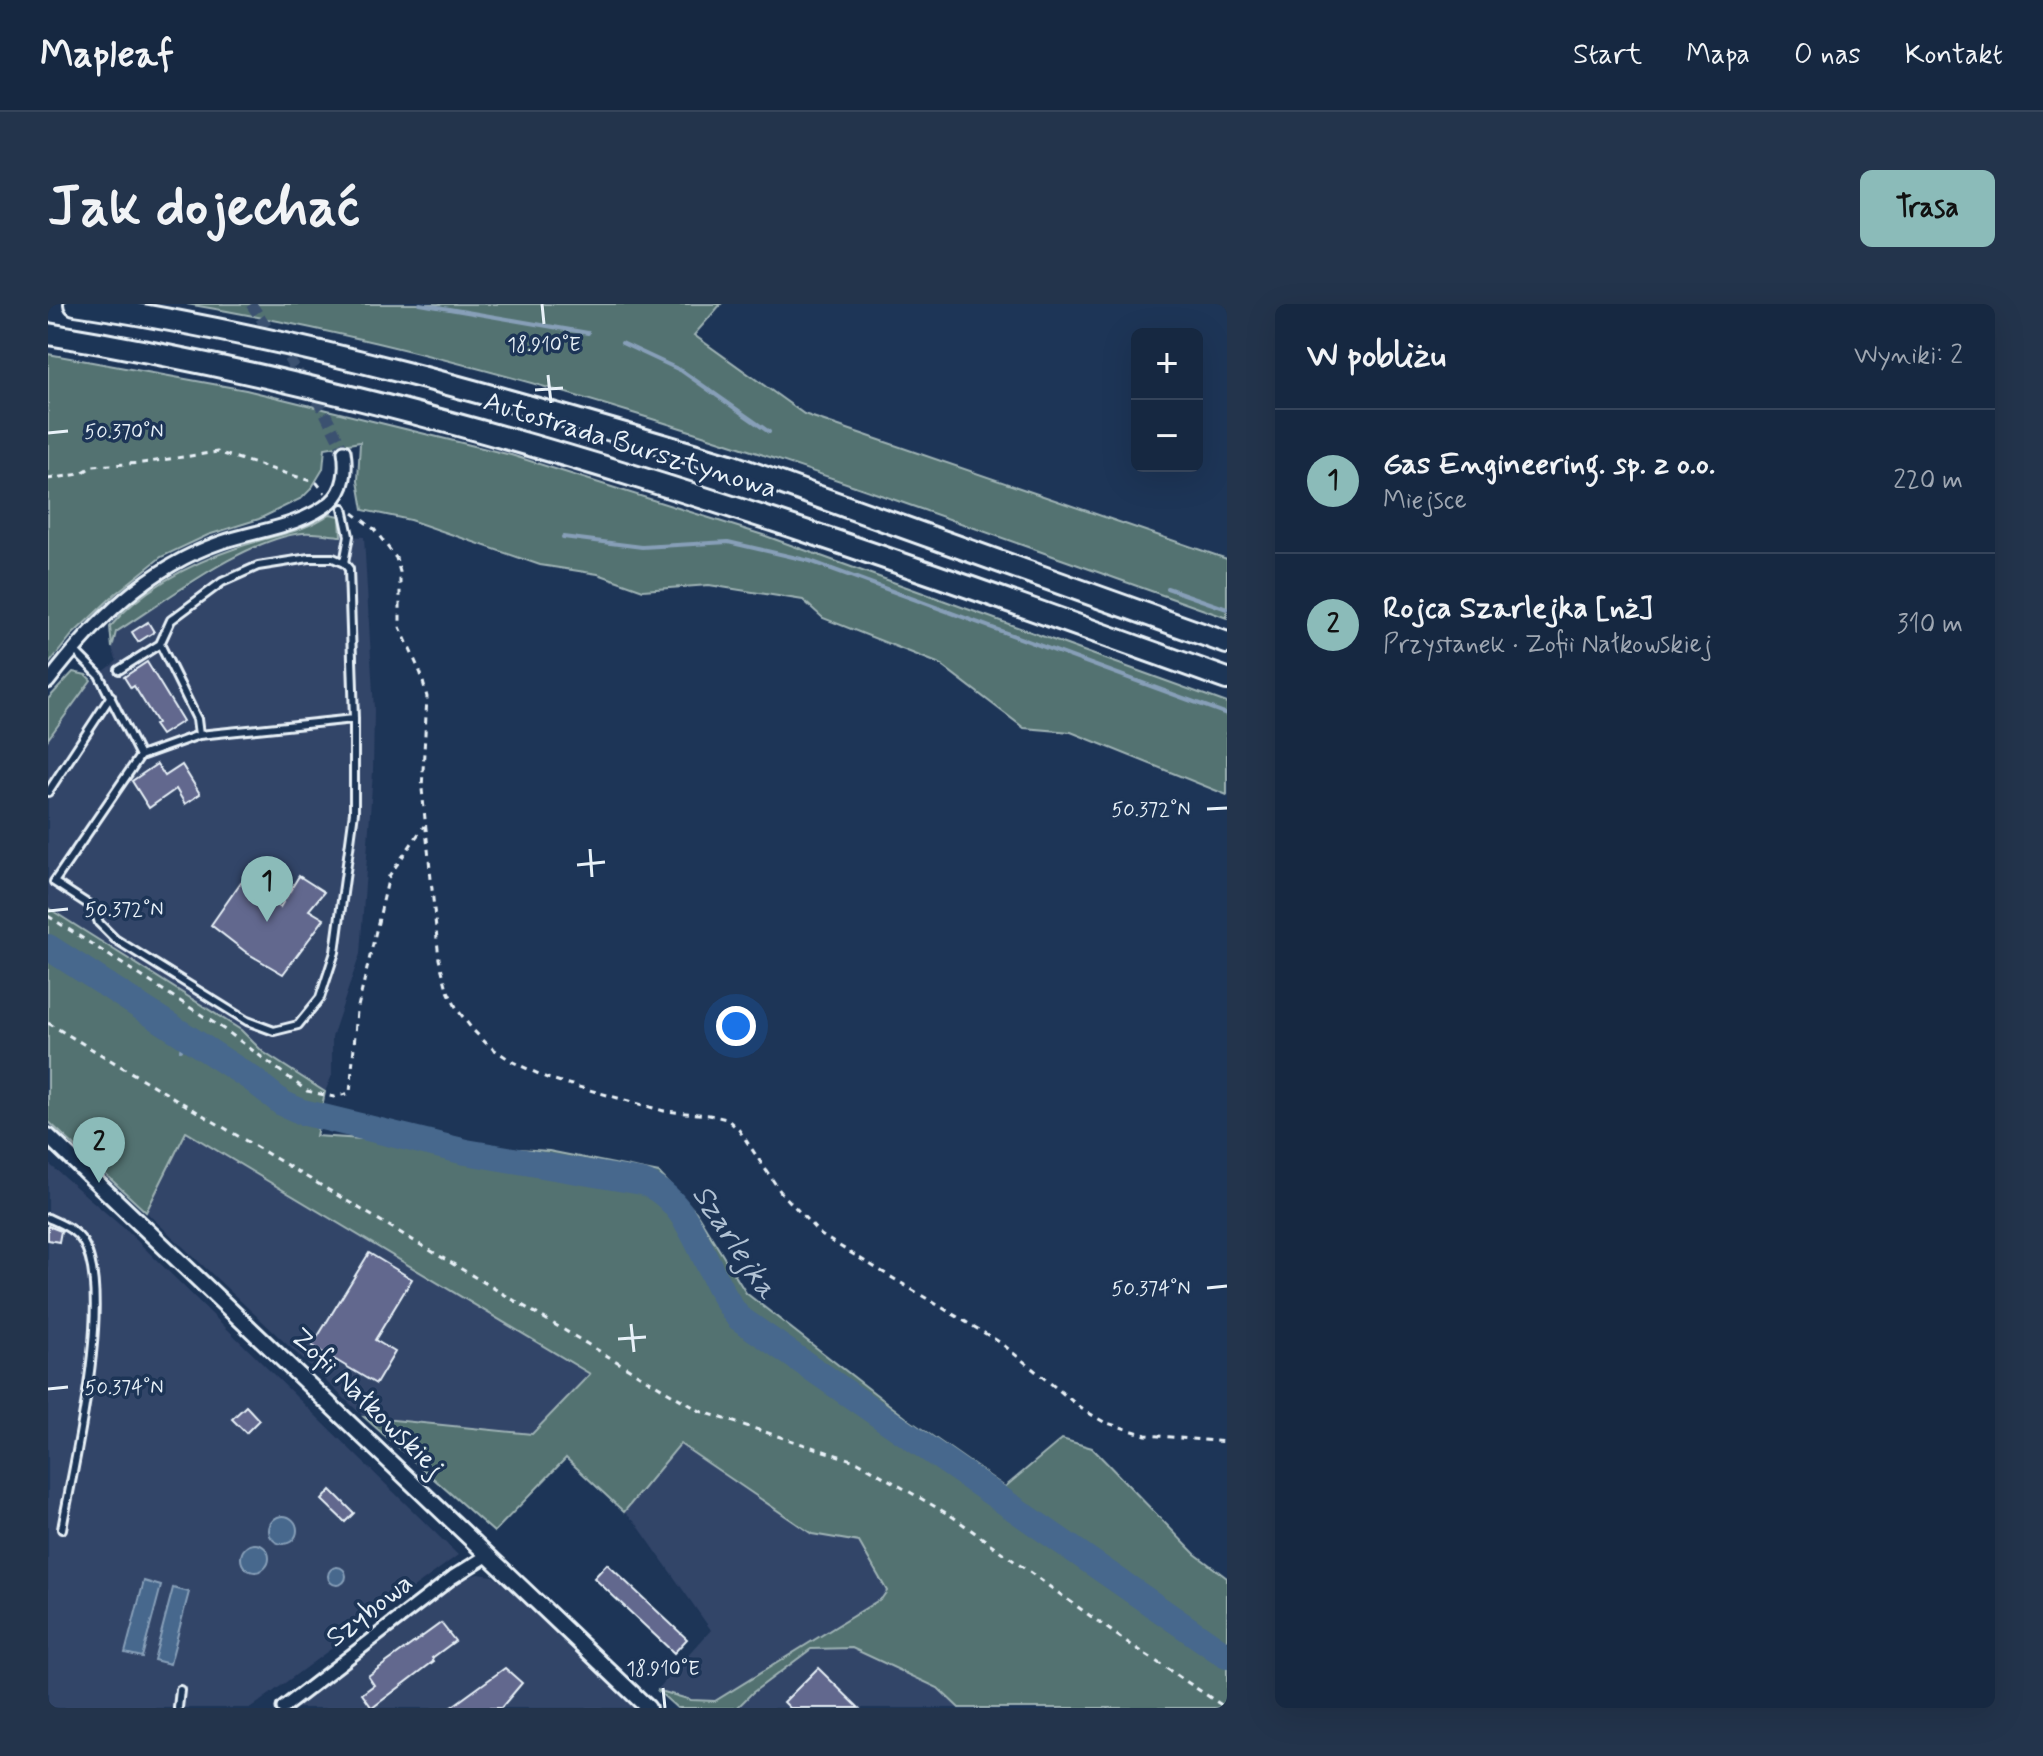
<!DOCTYPE html>
<html lang="pl">
<meta charset="utf-8">
<style>
body{margin:0;font-family:Mynerve,sans-serif;background:#23344c;color:#f1f3f6}
.controls{position:absolute;right:24px;top:24px;display:grid;overflow:hidden;border-radius:12px;box-shadow:0 8px 32px #0002}
.controls button{width:72px;height:72px;display:grid;place-items:center;padding:0;border:0;border-bottom:2px solid #35445a;background:#162841;color:#f1f3f6;font:40px sans-serif}
.you{position:absolute;left:688px;top:722px;width:28px;height:28px;margin:-20px;border:6px solid #fff;border-radius:50%;background:#1a73e8;box-shadow:0 0 0 12px #1a73e833}
.badge{display:grid;place-items:center;width:52px;height:52px;border-radius:50%;background:#8bbbb9;color:#111;font-size:26px;font-weight:700}
.pin{position:absolute;translate:-50% -66px;filter:drop-shadow(0 2px 4px #0008)}
.pin::after{content:'';position:absolute;top:42px;width:28px;height:24px;background:inherit;clip-path:polygon(0 0,100% 0,50% 100%)}
.list{margin:0;padding:0;list-style:none}
h2{display:flex;justify-content:space-between;align-items:center;height:104px;margin:0;padding:0 32px;font-size:34px}
h2 small{font-size:26px;font-weight:400;color:#9ea6b1}
.list li{display:grid;grid-template-columns:52px 1fr auto;gap:24px;align-items:center;box-sizing:border-box;height:144px;padding:0 32px;border-top:2px solid #35445a}
.list b{display:block;font-size:30px;white-space:nowrap}
.list p{margin:0;font-size:26px;white-space:nowrap;color:#9ea6b1}
.list em{font-size:26px;font-style:normal;color:#9ea6b1}
.map{position:relative;flex:none;width:1179px;height:1404px;overflow:hidden;border-radius:12px}
header{display:flex;align-items:center;gap:48px;box-sizing:border-box;height:112px;padding:0 40px;background:#162841;border-bottom:2px solid #35445a}
header strong{font-size:38px}
nav{display:flex;gap:44px;margin-inline-start:auto;font-size:28px}
.intro{display:flex;align-items:center;justify-content:space-between;box-sizing:border-box;height:192px;padding:0 48px}
h1{margin:0;font-size:56px}
.button{padding:20px 36px;border-radius:12px;background:#8bbbb9;color:#111;font-size:28px;font-weight:700}
main{display:flex;gap:48px;padding:0 48px}
aside{flex:1;background:#162841;border-radius:12px;box-shadow:0 8px 32px #0002}
.map>svg:first-child{display:block}
</style>
<header>
<strong>Mapleaf</strong>
<nav><a>Start</a><a>Mapa</a><a>O nas</a><a>Kontakt</a></nav>
</header>
<div class="intro"><h1>Jak dojechać</h1><a class="button">Trasa</a></div>
<main>
<div class="map">
<svg width="1179" height="1404" viewBox="0 0 1179 1404">
<rect width="100%" height="100%" fill="#1d3557"/>
<filter id="ink" filterUnits="userSpaceOnUse"><feTurbulence type="fractalNoise" baseFrequency=".0125" numOctaves="2"/><feDisplacementMap in="SourceGraphic" scale="16" xChannelSelector="R" yChannelSelector="G"/><feConvolveMatrix kernelMatrix="1 2 1 2 8 2 1 2 1" color-interpolation-filters="sRGB"/></filter>
<g filter="url(#ink)">
<path fill="#324468" d="M256 229 316 233 326 406 325 468 312 650 284 733V771L277 788 215 748 193 726 0 604V435L37 382 69 357 64 344 68 328 177 259 217 238Z
M137 828 542 1071 484 1130 316 1113 98 908Z
M0 859 79 927 410 1251 203 1404H0Z
M632 1140 764 1230 811 1238 839 1287 834 1294 667 1397 643 1396 609 1386 663 1326 588 1219 576 1208Z
M430 1270 445 1272 470 1290 589 1404H248L417 1274Z
M805 1344 890 1384 911 1404H689L704 1389 763 1345Z"/>
<path fill="#537271" stroke="#9eb2b4" stroke-width="2" d="M139 0H673L646 31 756 110 1179 255V314C838 194 497 60 139 0Z
M0 50 198 86 463 151 715 231 1179 399V491L1023 428 976 424 892 360 775 314 755 296 661 281 595 286 550 270 492 261 362 216 315 206 310 177 312 138 277 144 275 165 263 185 254 194 211 215 160 231 113 253 67 290 24 331 0 361Z
M282 210 292 212 293 232C281 231 267 228 255 229 196 235 119 296 68 328L64 344 62 323C95 283 146 258 194 242 226 231 254 229 282 210Z
M25 368 38 371 43 376 0 435V395Z
M0 604 193 726 215 748 277 788 268 832 501 847 611 869 648 908 698 989 861 1116 957 1183 1014 1135 1044 1144 1147 1250 1179 1274V1404H911L890 1384 804 1344 763 1345 704 1389 689 1404H629L609 1386 643 1396 667 1397 834 1294 839 1287 811 1238 764 1230 632 1140 576 1208 518 1154 446 1228 316 1113 484 1130 542 1070 138 828 98 908 0 817Z"/>
<path fill="#47688d" stroke="#879fb8" stroke-width="2" d="M221 1226a14 14 0 1 1 28 0a14 14 0 1 1-28 0Z
M193 1254a14 14 0 1 1 28 0a14 14 0 1 1-28 0Z
M280 1272a9 9 0 1 1 18 0a9 9 0 1 1-18 0Z
M96 1277 113 1282 94 1353 77 1349Z
M125 1284 141 1288 122 1360 106 1356Z"/>
<g fill="none" stroke-linecap="round" stroke-linejoin="round">
<path stroke="#879fb8" stroke-width="4" d="M372 0 540 29
M574 39 634 67 721 128
M515 233 594 243 680 238 762 257 1179 410
M1119 284 1179 305
M133 746 137 732"/>
<path stroke="#47688d" stroke-width="26" d="M0 643 204 775 234 799 254 808 418 848 594 878C647 896 657 974 691 1014L1179 1352"/>
</g>
<path fill="#62688e" stroke="#e8f1f8" stroke-width="2" d="M100 318 106 328 90 338 84 328Z
M99 358 135 417 113 431 106 421 109 419 86 382 83 384 76 373Z
M109 460 117 472 134 461 152 490 137 500 128 485 101 504 84 477Z
M251 572 276 588 261 606 276 615 235 670 199 649 163 621 193 578 232 603Z
M0 922 13 927 11 938 0 936Z
M321 949 364 975 327 1036 347 1048 328 1080 264 1042Z
M198 1102 211 1116 198 1129 184 1115Z
M283 1186 306 1209 297 1218 274 1196Z
M559 1260 639 1335 626 1349 546 1274Z
M393 1319 407 1337 384 1354 386 1357 324 1404 314 1390 326 1381 320 1372Z
M457 1364 474 1379 453 1404H402Z
M770 1364 811 1404H742L736 1398Z"/>
<g fill="none" stroke-linecap="round" stroke-linejoin="round">
<path stroke="#3b516f" stroke-width="11" stroke-dasharray="11 5.5" stroke-linecap="butt" d="M203 0 275 105 296 147"/>
<defs>
<path id="service" d="M295 204 301 232 296 259
M112 340 123 316 174 278 210 262 261 254H285L296 259 301 265 306 415 151 431
M26 346 51 371 92 452 6 578 46 604 51 619 67 635 199 717 226 727 250 721 272 694 287 648 306 508V415
M71 366 112 340 149 415 151 431 92 452
M0 488 63 392
M0 914C13 920 27 925 35 938 67 990 25 1163 14 1225
M130 1404 132 1386"/>
<path id="minor" d="M0 378C46 318 100 263 174 238 210 226 252 223 283 198 297 186 299 165 296 147
M235 1404 405 1273 440 1251"/>
<path id="tertiary" d="M0 832 600 1404"/>
<path id="motorway" d="M27 0C250 33 467 97 682 161L1179 339
M0 30C408 97 792 236 1179 375"/>
</defs>
<use href="#service" stroke="#e8f1f8" stroke-width="12"/>
<use href="#minor" stroke="#e8f1f8" stroke-width="17"/>
<use href="#tertiary" stroke="#e8f1f8" stroke-width="20"/>
<use href="#motorway" stroke="#e8f1f8" stroke-width="26"/>
<path stroke="#e8f1f8" stroke-width="3" stroke-dasharray="6 6" stroke-linecap="butt" d="M0 175 32 170 45 162 94 159 169 148 269 179 277 189
M305 209 326 225 348 254 352 268V323L373 370 379 393 374 485 391 655 399 685 409 705 424 725 441 742 465 758 499 774 616 807 661 811 679 815 691 826 732 887 773 931 953 1039 1034 1105 1056 1118 1098 1131 1179 1138
M0 612 180 728 259 787 286 793 302 789 309 707 341 572 376 522
M0 719 652 1107 810 1158 905 1213 1073 1334 1178 1404"/>
<use href="#service" stroke="#1d3557" stroke-width="6"/>
<use href="#minor" stroke="#1d3557" stroke-width="11"/>
<use href="#tertiary" stroke="#1d3557" stroke-width="14"/>
<use href="#motorway" stroke="#1d3557" stroke-width="20"/>
</g>
</g>
<path fill="none" stroke="#e8f1f8" stroke-width="3" d="M494 0 496 20M500 71 503 99M487 86 515 84M0 129 20 127M1159 505 1179 504M542 545 544 573M529 561 557 558M0 607 20 605M1159 984 1179 982M583 1020 586 1048M570 1035 598 1033M0 1085 20 1083M615 1384 617 1404"/>
<g text-anchor="middle" dominant-baseline="central" stroke-width="7" stroke-linejoin="round" paint-order="stroke">
<g font-size="28" fill="#e8f1f8" stroke="#1d3557">
<text transform="translate(582 142) rotate(17)">Autostrada Bursztynowa</text>
<text transform="translate(319 1099) rotate(44)">Zofii Nałkowskiej</text>
<text transform="translate(322 1307) rotate(-38)">Szybowa</text>
</g>
<g font-size="30" font-style="italic" fill="#b0c1d3" stroke="#1d3557">
<text transform="translate(686 938) rotate(57)">Szarlejka</text>
</g>
</g>
<g font-size="20" text-anchor="middle" fill="#e8f1f8" stroke="#1d3557" stroke-width="7" stroke-linejoin="round" paint-order="stroke">
<text x="496" y="47">18.910°E</text>
<text x="76" y="134">50.370°N</text>
<text x="1103" y="512">50.372°N</text>
<text x="76" y="612">50.372°N</text>
<text x="1103" y="991">50.374°N</text>
<text x="76" y="1090">50.374°N</text>
<text x="615" y="1371">18.910°E</text>
</g>
</svg>
<div class="controls">
<button>+</button>
<button>−</button>
</div>
<div class="you"></div>
<div class="pin badge" style="left:219px;top:618px">1</div>
<div class="pin badge" style="left:51px;top:879px">2</div>
</div>
<aside>
<h2>W pobliżu<small>Wyniki: 2</small></h2>
<ul class="list">
<li><span class="badge">1</span><div><b>Gas Engineering. sp. z o.o.</b><p>Miejsce</p></div><em>220 m</em></li>
<li><span class="badge">2</span><div><b>Rojca Szarlejka [nż]</b><p>Przystanek · Zofii Nałkowskiej</p></div><em>310 m</em></li>
</ul>
</aside>
</main>
